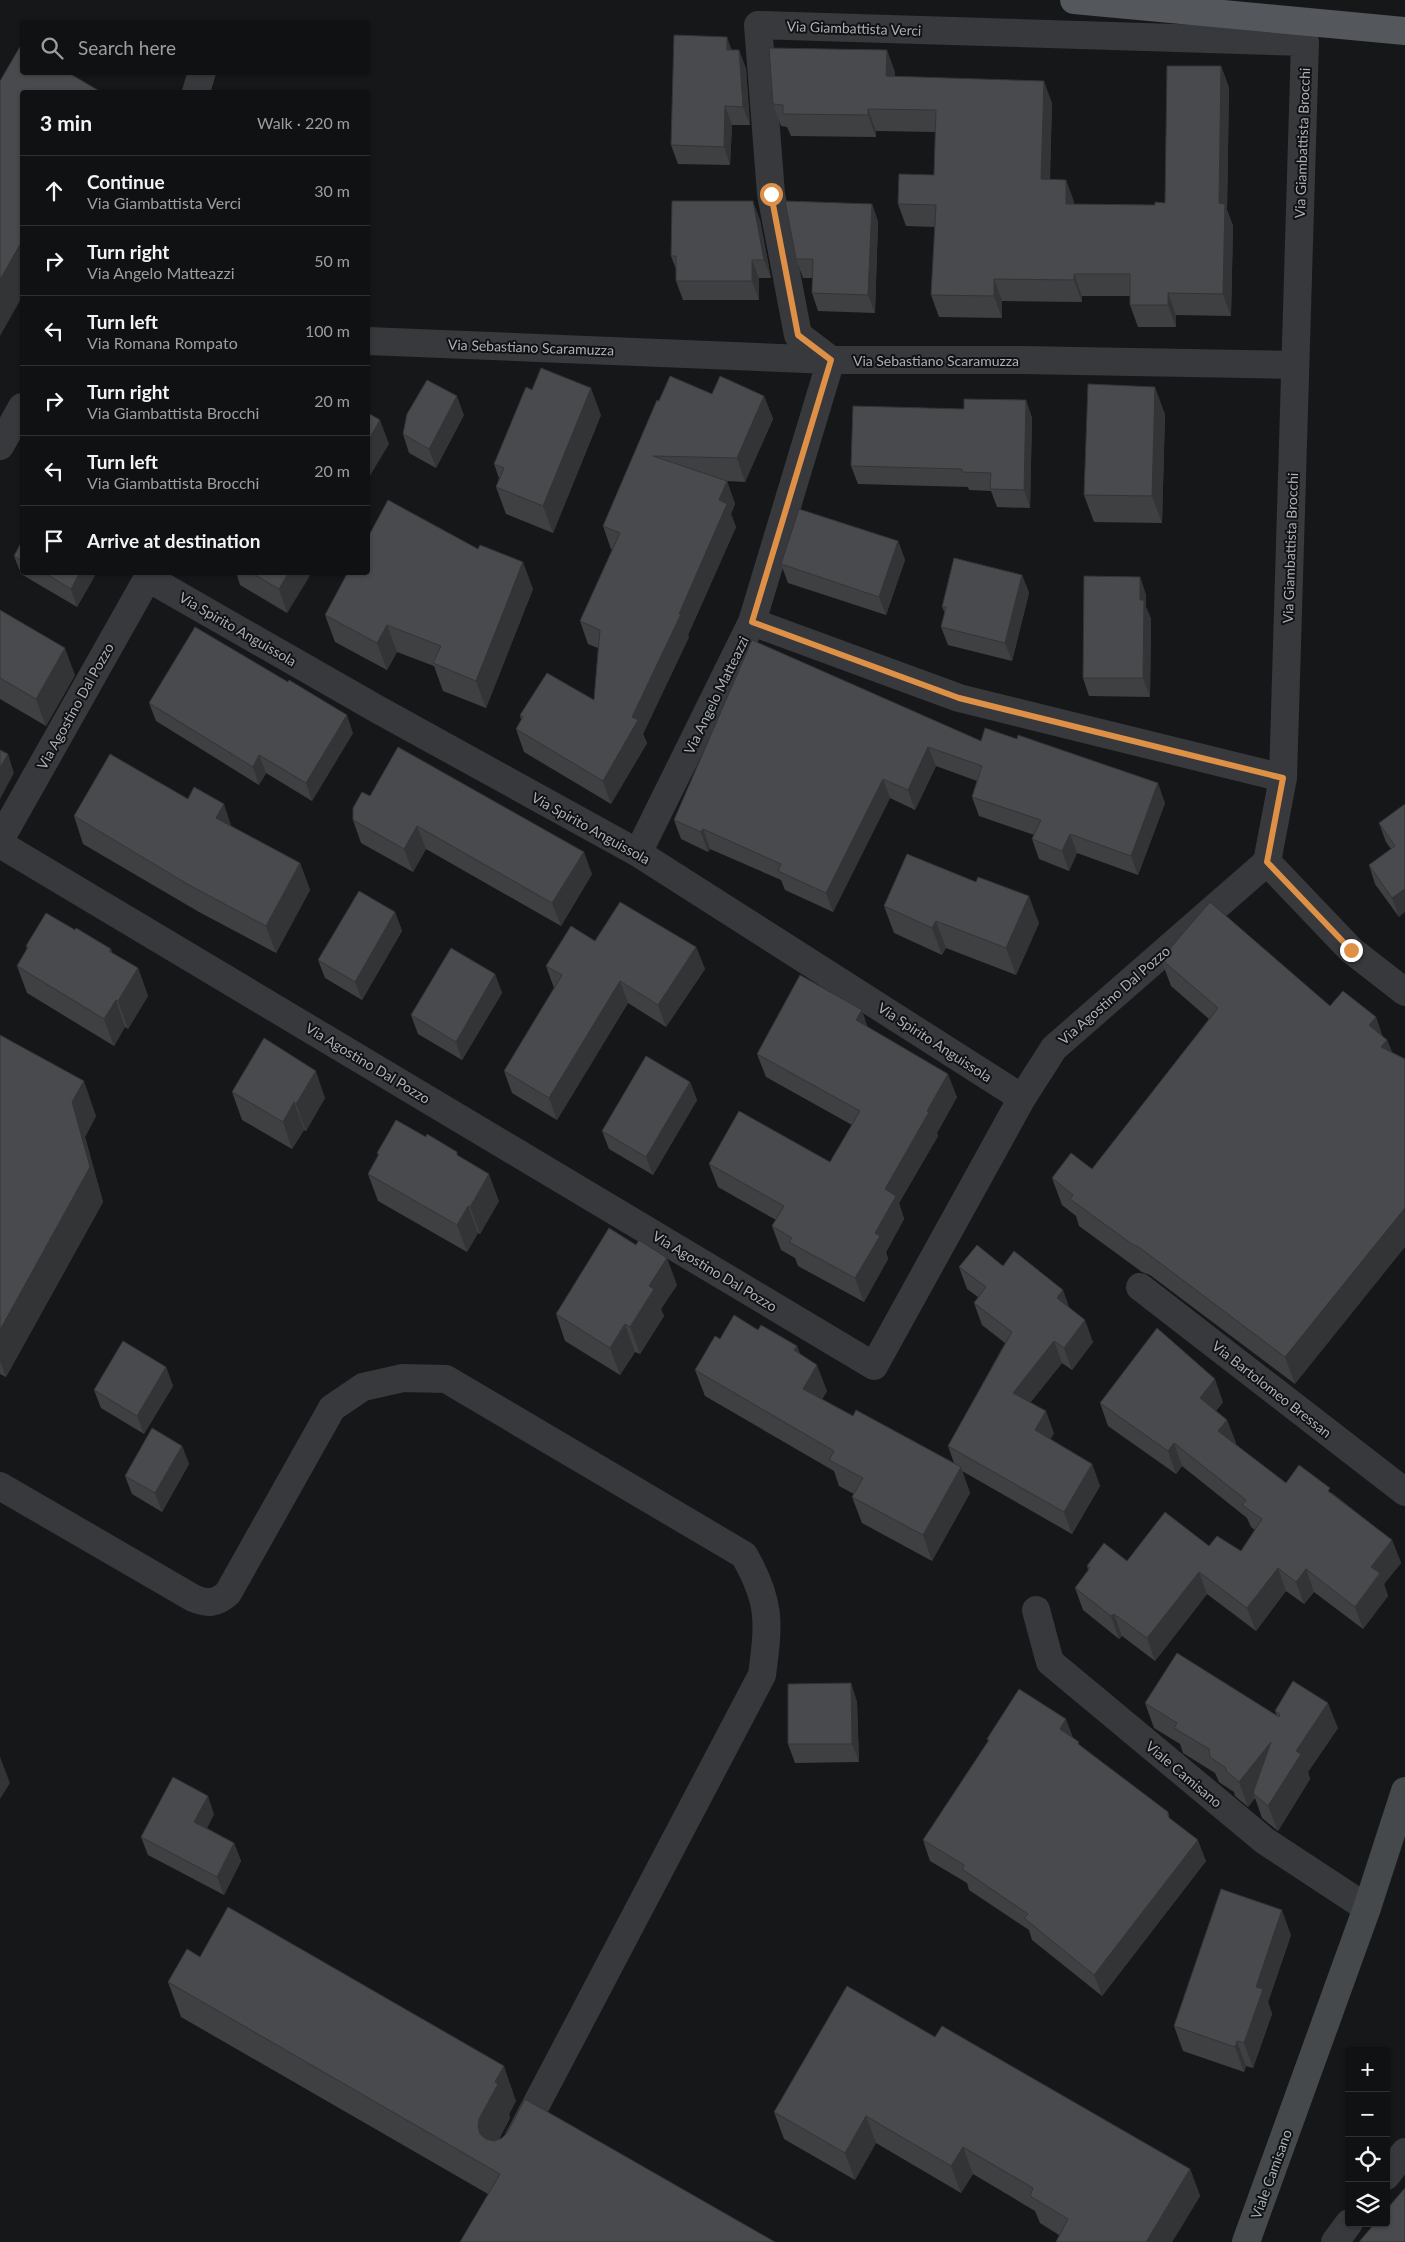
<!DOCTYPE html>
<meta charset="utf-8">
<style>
body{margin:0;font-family:Lato,sans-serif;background:#191a1b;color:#f1f3f6}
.controls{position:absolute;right:15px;bottom:15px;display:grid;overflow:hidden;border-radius:5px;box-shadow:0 1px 4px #0004}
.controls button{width:45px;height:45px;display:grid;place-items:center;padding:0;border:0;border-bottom:1px solid #303132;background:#101112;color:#f1f3f6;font:25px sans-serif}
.stop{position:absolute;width:15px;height:15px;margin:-11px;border:4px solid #df9047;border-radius:50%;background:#fff}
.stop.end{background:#df9047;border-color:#fff;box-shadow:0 1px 5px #0008}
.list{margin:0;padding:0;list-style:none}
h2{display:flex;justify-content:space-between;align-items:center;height:65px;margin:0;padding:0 20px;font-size:21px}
h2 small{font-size:16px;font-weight:400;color:#9c9d9f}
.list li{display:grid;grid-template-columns:32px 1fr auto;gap:15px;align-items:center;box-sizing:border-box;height:70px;padding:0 20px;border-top:1px solid #303132}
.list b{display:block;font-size:19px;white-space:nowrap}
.list p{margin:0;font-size:16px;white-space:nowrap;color:#9c9d9f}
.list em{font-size:16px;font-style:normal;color:#9c9d9f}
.icon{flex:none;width:28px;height:28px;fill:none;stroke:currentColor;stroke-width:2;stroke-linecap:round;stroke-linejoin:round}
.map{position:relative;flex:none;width:1405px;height:2242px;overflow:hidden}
.search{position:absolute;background:#101112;box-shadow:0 1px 4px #0004;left:20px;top:20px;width:350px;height:55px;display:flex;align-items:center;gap:12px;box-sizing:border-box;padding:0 18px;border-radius:5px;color:#9c9d9f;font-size:19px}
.panel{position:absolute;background:#101112;box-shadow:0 1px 4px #0004;left:20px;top:90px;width:350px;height:485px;border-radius:5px}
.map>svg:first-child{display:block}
</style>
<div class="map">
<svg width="1405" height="2242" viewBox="0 0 1405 2242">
<rect width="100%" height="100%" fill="#161718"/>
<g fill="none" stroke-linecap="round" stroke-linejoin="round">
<path stroke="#38393c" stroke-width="28" d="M196 92 202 72
M368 341 831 360H1022L1295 365
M0 446 22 407
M148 578 377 709 638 853 1022 1098
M752 622 959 698 1283 778
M0 840 151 572
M0 844 874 1366 1022 1098 1054 1048 1267 862
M638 853 752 622 831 360 798 335 771 194 758 25 1305 42 1283 778 1267 862
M1267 862 1351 950 1405 992
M1140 1287 1405 1492
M0 1486 193 1598C207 1604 216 1604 228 1593L332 1408 363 1387 403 1378 446 1379 744 1555C771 1602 769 1622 762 1675L518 2139
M1036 1610 1050 1662 1265 1841 1367 1908
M1386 2176 1405 2152
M1335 2242 1349 2223"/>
<path stroke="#46494c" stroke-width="28" d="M1246 2242 1367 1908 1405 1791"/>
<path stroke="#54575b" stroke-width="28" d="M1074 0 1405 31"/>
</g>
<path fill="#3e4042" d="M732 50H739L746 69 750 125H732L730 165 678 164 671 145Z
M1221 66 1229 88 1227 210 1233 226 1231 316 1176 315V327H1138L1130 305V296H1082V302L1002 301V318L939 317 931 295 935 227 906 226 898 204 934 175 936 132 876 131V137L791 136 787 127 781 126 773 104 895 72 894 76 1052 103 1050 179 1066 180 1074 202V204L1155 205 1165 203Z
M872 204 878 222 875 313 818 311 812 293V278H803L796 259Z
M760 220 771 278H759V300H683L676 281V269L671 256Z
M532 390 601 415 553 533 506 514 496 487 499 478 494 464Z
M712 394 764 396 773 419 745 482 727 481 735 504 731 514 736 527 688 635 689 637 643 734 647 743 611 804 524 752 516 729 521 720 520 715 594 700 598 648 588 644 580 621 612 550 611 549 603 526 659 401Z
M1026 400 1032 418 1030 508 997 507 991 491 969 490 968 487 858 484 851 466Z
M1165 414 1162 523 1094 522 1084 495Z
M464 415 436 468 409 453 403 434Z
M22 541V572H97L77 607 21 574 14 556Z
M898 541 905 560 886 615 788 583 781 564Z
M236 572H312L287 613 240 585Z
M1022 575 1029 593 1012 661 948 645 941 627 945 613 942 607Z
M1140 577 1146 595V607L1151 619 1150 697 1089 696 1083 678Z
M533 589 486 708 443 691 434 666 397 652 387 670 335 642 325 615Z
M0 610 75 675 46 726 0 699Z
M752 640 981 741 1165 803 1138 875 1077 853 1069 871 1039 859 1032 839 1034 835 979 816 972 797 977 781 936 766 915 810 890 798 833 912 785 890 781 880 710 849 708 852 681 839 674 820Z
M149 703 353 733 312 801 266 773 259 785 156 721Z
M370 796 592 874 561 926 426 849 413 872 361 843 353 820Z
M1405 804 1399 917 1375 884 1369 865 1391 849 1386 842 1379 823Z
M74 816 231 826 300 863 310 890 276 953 199 912 83 844Z
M884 906 1039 923 1016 975 946 948 942 955 894 933Z
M395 912 402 931 362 1000 325 978 318 960Z
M75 930 111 949 112 953 138 968 148 996 128 1029 125 1027 114 1046 27 993 17 966 27 949 26 946Z
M595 941 696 947 705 969 666 1027 628 1003 557 1120 512 1093 504 1071 554 988 546 966Z
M1161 959 1330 1006 1376 1017 1382 1036 1387 1040 1392 1052 1295 1384 1150 1275 1142 1272 1079 1226 1076 1216 1062 1205 1052 1178 1092 1169 1209 1019 1171 986Z
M495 974 502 993 462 1060 418 1034 411 1015Z
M868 1027 957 1097 937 1133 938 1136 899 1203 904 1219 886 1252 888 1259 864 1302 798 1266 795 1258 781 1250 772 1226 776 1220 718 1187 709 1164 830 1162 852 1125 766 1077 757 1054Z
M0 1035 96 1116 85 1137 103 1202 6 1377 0 1374Z
M690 1082 697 1100 653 1175 609 1149 602 1131Z
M232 1092 325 1098 306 1131 304 1130 292 1149 242 1120Z
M377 1153 459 1156 499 1201 480 1234 478 1233 467 1252 378 1201 368 1174 378 1156Z
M1003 1266 1070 1308 1093 1342 1072 1370 1062 1363 1030 1403 1054 1433 1050 1440 1092 1464 1100 1486 1072 1534 962 1471 970 1493 932 1561 862 1523 852 1497 854 1494 839 1486 834 1471 705 1396 695 1370 720 1339 758 1330 797 1346 800 1354 827 1391 822 1399 853 1416 954 1463 948 1446 1005 1343 982 1325 974 1303 978 1297 967 1289 959 1267Z
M677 1285 661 1309 664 1316 640 1354 635 1352 620 1375 565 1341 556 1314Z
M166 1367 173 1386 144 1434 101 1408 94 1390Z
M1223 1402 1216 1411 1227 1420 1236 1443 1235 1444 1286 1483 1332 1493 1392 1540 1401 1563 1384 1584 1388 1596 1363 1629 1314 1592 1304 1604 1286 1591 1256 1631 1207 1594 1155 1661 1122 1636 1119 1639 1083 1610 1075 1588 1088 1570 1087 1566 1127 1561 1209 1546 1241 1551 1255 1530 1251 1527 1247 1518 1182 1466 1176 1474 1108 1426 1100 1403Z
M182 1446 189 1464 162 1512 132 1494 125 1476Z
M851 1683 857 1702 859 1762 795 1763 788 1744Z
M1145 1703 1277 1716 1275 1711 1338 1728 1308 1772 1310 1779 1278 1831 1262 1818 1255 1798 1248 1807 1235 1796 1234 1792 1219 1782 1215 1773 1183 1753 1180 1744 1154 1728Z
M1073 1738 1081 1746 1168 1812 1170 1819 1206 1861 1102 1996 1032 1940 1029 1930 969 1890 967 1883 930 1861 923 1840 988 1741 987 1739Z
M214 1814 207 1828 234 1843 241 1861 224 1895 148 1855 141 1837Z
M1291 1935 1268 2002 1272 2014 1253 2068 1246 2066 1244 2072 1183 2051 1174 2026Z
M200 1957 516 2101 509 2114 510 2118 499 2139 775 2242 488 2194 181 2017 168 1982Z
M935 2037 1190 2169 1200 2196 1172 2242H1056L1059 2235 1040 2223 1035 2211 973 2174 961 2193 876 2143 855 2180 784 2139 774 2112Z"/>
<path fill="#323436" d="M727 37 734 56 727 50Z
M739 50 746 69 750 125 743 107Z
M887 50 895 72 894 98 886 76Z
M1221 66 1229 88 1227 210 1233 226 1231 316 1223 294 1219 203Z
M1044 81 1052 103 1049 201 1041 179Z
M725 106 732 125 730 165 724 147Z
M868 109 876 131V137L868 115Z
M1066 180 1074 202V226L1066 204Z
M753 201 760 220 771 278 764 260Z
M872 204 878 222 875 313 868 295Z
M22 241V297L0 336V280Z
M752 260 759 278V300L752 281Z
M1074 274 1082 296V302L1074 280Z
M994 279 1002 301V318L994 296Z
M1168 293 1176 315V327L1168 305Z
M1155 387 1165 414 1162 523 1152 496Z
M591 388 601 415 553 533 543 506Z
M457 396 464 415 436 468 429 449Z
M764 396 773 419 745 482 737 458Z
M1026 400 1032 418 1030 508 1024 490Z
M380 420 389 444 368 479V441Z
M727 481 735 504 731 514 736 527 688 635 689 637 643 734 647 743 611 804 603 781 679 614 719 500Z
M898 541 905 560 886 615 879 597Z
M523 562 533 589 486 708 476 681Z
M80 572H97L77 607 71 589Z
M289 572H312L287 613 279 589Z
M1022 575 1029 593 1012 661 1005 643Z
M1140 577 1146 595V607L1151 619 1150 697 1143 678 1140 600Z
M387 625 397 652 387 670 377 643Z
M65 648 75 675 46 726 36 699Z
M347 715 353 733 312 801 306 783Z
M928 747 936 766 915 810 908 790Z
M8 754 14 773 0 799V768Z
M259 755 266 773 259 785 253 767Z
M883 779 890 798 833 912 826 893Z
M1158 783 1165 803 1138 875 1131 856Z
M224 804 233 831 216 818Z
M417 826 426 849 413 872 404 849Z
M703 829 710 849 708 852 701 832Z
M1070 834 1077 853 1069 871 1062 851Z
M584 852 592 874 561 926 552 903Z
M300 863 310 890 276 953 266 926Z
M1405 889V912L1399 917 1392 898Z
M1029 896 1039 923 1016 975 1006 948Z
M395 912 402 931 362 1000 355 982Z
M936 921 946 948 942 955 932 928Z
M696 947 705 969 666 1027 658 1005Z
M138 968 148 996 128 1029 118 1001Z
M495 974 502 993 462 1060 456 1042Z
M620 981 628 1003 557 1120 549 1098Z
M116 1000 125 1027 114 1046 104 1019Z
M862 1010 870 1034 856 1020Z
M1376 1017 1385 1043 1387 1040 1397 1067 1391 1074 1369 1025Z
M316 1071 325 1098 306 1131 296 1104Z
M948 1074 957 1097 937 1133 938 1136 899 1203 904 1219 886 1252 888 1259 864 1302 855 1278 875 1233 885 1189 927 1111Z
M84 1081 96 1116 85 1137 103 1202 6 1377 0 1361V1330L72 1102Z
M690 1082 697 1100 653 1175 646 1157Z
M294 1102 304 1130 292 1149 283 1122Z
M489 1174 499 1201 480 1234 470 1207Z
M468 1206 478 1233 467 1252 457 1225Z
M1405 1208V1247L1295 1384 1285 1357Z
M667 1258 677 1285 661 1309 664 1316 640 1354 630 1327 649 1286Z
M1063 1290 1071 1312 1057 1298Z
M1085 1320 1093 1342 1072 1370 1064 1348Z
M625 1324 635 1352 620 1375 610 1348Z
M1054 1341 1062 1363 1021 1414 1013 1393Z
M797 1346 806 1372 794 1350Z
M817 1365 827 1391 813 1415 803 1389Z
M166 1367 173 1386 144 1434 137 1416Z
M1215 1379 1223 1402 1208 1421 1200 1398Z
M1046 1411 1054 1433 1043 1452 1035 1430Z
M1227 1420 1236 1443 1226 1454 1218 1431Z
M1174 1443 1182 1466 1176 1474 1168 1451Z
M182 1446 189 1464 162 1512 155 1493Z
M1092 1464 1100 1486 1072 1534 1064 1512Z
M961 1467 970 1493 932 1561 923 1535Z
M1392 1540 1401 1563 1384 1584 1388 1596 1363 1629 1355 1607 1371 1567Z
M1278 1568 1286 1591 1256 1631 1247 1608Z
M1306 1569 1314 1592 1304 1604 1296 1582Z
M1199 1572 1207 1594 1155 1661 1147 1638Z
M1114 1614 1122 1636 1119 1639 1111 1616Z
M851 1683 857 1702 859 1762 852 1744Z
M1328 1703 1338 1728 1308 1772 1310 1779 1278 1831 1268 1806 1296 1751Z
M1066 1719 1074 1740 1060 1729Z
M1271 1742 1253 1793 1255 1798 1248 1807 1239 1782Z
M0 1757 10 1783 0 1799Z
M208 1796 214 1814 201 1840 194 1822Z
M1198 1840 1206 1861 1102 1996 1094 1975Z
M234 1843 241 1861 224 1895 217 1877Z
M1282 1910 1291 1935 1268 2002 1272 2014 1253 2068 1244 2043 1256 1987Z
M1237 2041 1246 2066 1244 2072 1235 2047Z
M504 2066 516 2101 509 2114 510 2118 492 2153 490 2161 478 2126 479 2119 495 2082Z
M866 2116 876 2143 855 2180 845 2153Z
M963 2147 973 2174 961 2193 951 2166Z
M1190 2169 1200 2196 1172 2242H1146Z"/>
<path fill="#484a4d" stroke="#323436" d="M674 35 727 37V50H739L743 107 725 106 724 147 671 145Z
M21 45 22 46V72H67L101 92H22V241L0 280V81Z
M769 48 887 50 886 76 1044 81 1041 179 1066 180V204L1155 205V202L1165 203 1167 66H1221L1219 203 1225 204 1223 294 1168 293V305H1130V274H1074V280L994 279V296L931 295 936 205 898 204 899 174 934 175 936 110 868 109V115L783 114V105L773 104Z
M672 201H753L764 260H752V281H676V256H671Z
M785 201 872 204 868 295 812 293 813 259H796Z
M541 368 591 388 543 506 496 487 504 468 494 464 526 387 532 390Z
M670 376 712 394 720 376 764 396 737 458 653 456 727 481 719 500 727 504 679 614H681L632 717 638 720 603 781 516 729 523 717 520 715 547 673 594 700 600 630 580 621 620 533 603 526 657 400 659 401Z
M427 380 457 396 429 449 403 434 407 414Z
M1088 384 1155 387 1152 496 1084 495Z
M964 399 1026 400 1024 490 990 489 991 473 962 472V469L851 466 853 406 964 409Z
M368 413 380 420 368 441Z
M388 500 478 549 480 545 523 562 476 681 433 663 441 646 387 625 377 643 325 615 348 572H368V537Z
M799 509 898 541 879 597 781 564Z
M22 541V561L14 556Z
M954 558 1022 575 1005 643 941 627 946 607H942Z
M43 572H80L71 589Z
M250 572H289L279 589Z
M1084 576 1140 577V600H1144L1143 678H1083Z
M0 610 65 648 36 699 0 678Z
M195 627 288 682 289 680 347 715 306 783 259 755 253 767 149 703Z
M752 640 981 741 985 728 1017 739 1018 735 1158 783 1131 856 1070 834 1062 851 1032 839 1041 820 972 797 982 766 928 747 908 790 883 779 826 893 778 871 781 864 703 829 701 832 674 820Z
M398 747 584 852 552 903 417 826 404 849 353 820V808L362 792 370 796Z
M0 750 8 754 0 768Z
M110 754 188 799 194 787 224 804 216 818 300 863 266 926 189 885 74 816Z
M1405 804V889L1392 898 1369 865 1395 846 1379 823Z
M907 854 976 882 978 877 1029 896 1006 948 936 921 932 928 884 906Z
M359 891 395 912 355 982 318 960Z
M620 902 696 947 658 1005 620 981 549 1098 504 1071 562 975 546 966 571 926 595 941Z
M1210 902 1330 1006 1343 991 1376 1017 1369 1025 1387 1040 1381 1047 1405 1059V1208L1285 1357 1140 1248 1132 1244 1070 1199 1073 1195 1052 1178 1071 1153 1092 1169 1218 1008 1161 959Z
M46 913 75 930 76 928 111 949 109 951 138 968 118 1001 116 1000 104 1019 17 966 28 947 26 946Z
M451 948 495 974 456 1042 411 1015Z
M800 975 862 1010 856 1020 948 1074 927 1111 929 1112 885 1189 896 1196 875 1233 880 1236 855 1278 789 1242 792 1238 772 1226 784 1206 709 1164 739 1111 830 1162 860 1111 757 1054Z
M0 1035 84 1081 72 1102 90 1167 0 1330Z
M264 1038 316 1071 296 1104 294 1102 283 1122 232 1092Z
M646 1056 690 1082 646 1157 602 1131Z
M396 1120 426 1137 427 1134 457 1152V1155L489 1174 470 1207 468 1206 457 1225 368 1174 379 1154 377 1153Z
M609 1228 636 1245 639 1240 667 1258 649 1286 654 1289 630 1327 625 1324 610 1348 556 1314Z
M977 1245 1003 1266 1014 1251 1063 1290 1057 1298 1085 1320 1064 1348 1054 1341 1013 1393 1046 1411 1035 1430 1092 1464 1064 1512 948 1446 1012 1332 974 1303 986 1287 959 1267Z
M734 1315 758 1330 761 1325 797 1346 794 1350 817 1365 803 1389 853 1416 856 1410 961 1467 923 1535 852 1497 863 1478 829 1460 834 1451 695 1370 715 1336 720 1339Z
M1157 1328 1215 1379 1200 1398 1227 1420 1218 1431 1286 1483 1299 1465 1330 1488 1328 1491 1392 1540 1371 1567 1380 1573 1355 1607 1306 1569 1296 1582 1278 1568 1247 1608 1199 1572 1147 1638 1114 1614 1111 1616 1075 1588 1090 1568 1087 1566 1104 1543 1127 1561 1165 1512 1209 1546 1217 1536 1241 1551 1262 1519 1242 1505 1246 1500 1174 1443 1168 1451 1100 1403Z
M123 1341 166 1367 137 1416 94 1390Z
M152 1428 182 1446 155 1493 125 1476Z
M1177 1653 1279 1717 1280 1714 1275 1711 1293 1681 1328 1703 1296 1751 1301 1754 1268 1806 1253 1793 1271 1742 1239 1782 1226 1771V1768L1210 1757 1209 1749 1174 1728 1177 1723 1145 1703Z
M851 1683 852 1744H788V1684Z
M1019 1689 1066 1719 1060 1729 1079 1742 1078 1744 1168 1812V1817L1198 1840 1094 1975 1024 1918 1028 1914 962 1869 964 1865 923 1840 989 1740 987 1739Z
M173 1777 208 1796 194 1822 234 1843 217 1877 141 1837Z
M1221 1889 1282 1910 1256 1987 1263 1989 1244 2043 1237 2041 1235 2047 1174 2026Z
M228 1907 504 2066 495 2082 498 2084 479 2119 478 2126 480 2134 486 2139 494 2141 502 2138 507 2133 525 2099 775 2242H460L500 2174 168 1982 187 1949 200 1957Z
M847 1986 935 2037 942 2026 1190 2169 1146 2242H1056L1068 2219 1030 2196 1033 2188 963 2147 951 2166 866 2116 845 2153 774 2112Z
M1405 2188V2242H1359L1375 2223H1386V2210Z"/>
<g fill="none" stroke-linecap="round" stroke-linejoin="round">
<path stroke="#df9047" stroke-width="6" d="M771 194 798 335 831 360 752 622 959 698 1283 778 1267 862 1351 950"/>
</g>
<g text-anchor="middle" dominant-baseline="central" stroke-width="4" stroke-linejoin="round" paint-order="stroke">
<g font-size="14" fill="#aab0b6" stroke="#111213">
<text transform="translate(854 28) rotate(2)">Via Giambattista Verci</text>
<text transform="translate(1302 143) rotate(-88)">Via Giambattista Brocchi</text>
<text transform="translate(531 347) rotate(2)">Via Sebastiano Scaramuzza</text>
<text x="936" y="360">Via Sebastiano Scaramuzza</text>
<text transform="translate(1290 548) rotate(-88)">Via Giambattista Brocchi</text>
<text transform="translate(238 629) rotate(30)">Via Spirito Anguissola</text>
<text transform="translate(716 695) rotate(-64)">Via Angelo Matteazzi</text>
<text transform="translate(75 706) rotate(-61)">Via Agostino Dal Pozzo</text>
<text transform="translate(591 828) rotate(29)">Via Spirito Anguissola</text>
<text transform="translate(1114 995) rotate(-41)">Via Agostino Dal Pozzo</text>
<text transform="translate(935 1042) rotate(33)">Via Spirito Anguissola</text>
<text transform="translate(368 1063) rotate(31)">Via Agostino Dal Pozzo</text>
<text transform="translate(715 1271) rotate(31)">Via Agostino Dal Pozzo</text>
<text transform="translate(1272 1389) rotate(38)">Via Bartolomeo Bressan</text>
<text transform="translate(1184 1774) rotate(40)">Viale Camisano</text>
<text transform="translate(1271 2174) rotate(-70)">Viale Camisano</text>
</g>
</g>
</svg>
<div class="controls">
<button>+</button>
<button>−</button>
<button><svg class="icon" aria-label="locate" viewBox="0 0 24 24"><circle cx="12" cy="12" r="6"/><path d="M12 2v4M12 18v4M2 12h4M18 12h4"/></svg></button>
<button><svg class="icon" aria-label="layers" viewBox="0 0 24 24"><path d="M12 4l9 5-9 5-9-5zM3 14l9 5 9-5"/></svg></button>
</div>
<div class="stop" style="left:771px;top:194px"></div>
<div class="stop end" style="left:1351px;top:950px"></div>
<div class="search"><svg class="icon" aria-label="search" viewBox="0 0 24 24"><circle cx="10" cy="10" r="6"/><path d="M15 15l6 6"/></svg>Search here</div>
<section class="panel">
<h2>3 min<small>Walk · 220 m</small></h2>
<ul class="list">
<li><svg class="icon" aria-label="ahead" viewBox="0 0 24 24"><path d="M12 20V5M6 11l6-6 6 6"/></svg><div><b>Continue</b><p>Via Giambattista Verci</p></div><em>30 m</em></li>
<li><svg class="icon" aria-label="right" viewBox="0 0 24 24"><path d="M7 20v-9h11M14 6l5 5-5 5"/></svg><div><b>Turn right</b><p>Via Angelo Matteazzi</p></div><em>50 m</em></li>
<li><svg class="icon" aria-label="left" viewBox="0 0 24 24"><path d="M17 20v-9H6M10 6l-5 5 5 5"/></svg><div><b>Turn left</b><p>Via Romana Rompato</p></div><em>100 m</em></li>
<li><svg class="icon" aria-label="right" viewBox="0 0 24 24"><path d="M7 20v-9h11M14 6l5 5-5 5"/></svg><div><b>Turn right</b><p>Via Giambattista Brocchi</p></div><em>20 m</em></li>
<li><svg class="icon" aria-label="left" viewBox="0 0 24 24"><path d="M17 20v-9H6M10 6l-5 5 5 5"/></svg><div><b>Turn left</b><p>Via Giambattista Brocchi</p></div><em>20 m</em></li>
<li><svg class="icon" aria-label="arrive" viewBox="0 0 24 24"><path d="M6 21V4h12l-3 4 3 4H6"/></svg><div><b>Arrive at destination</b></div></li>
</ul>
</section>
</div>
